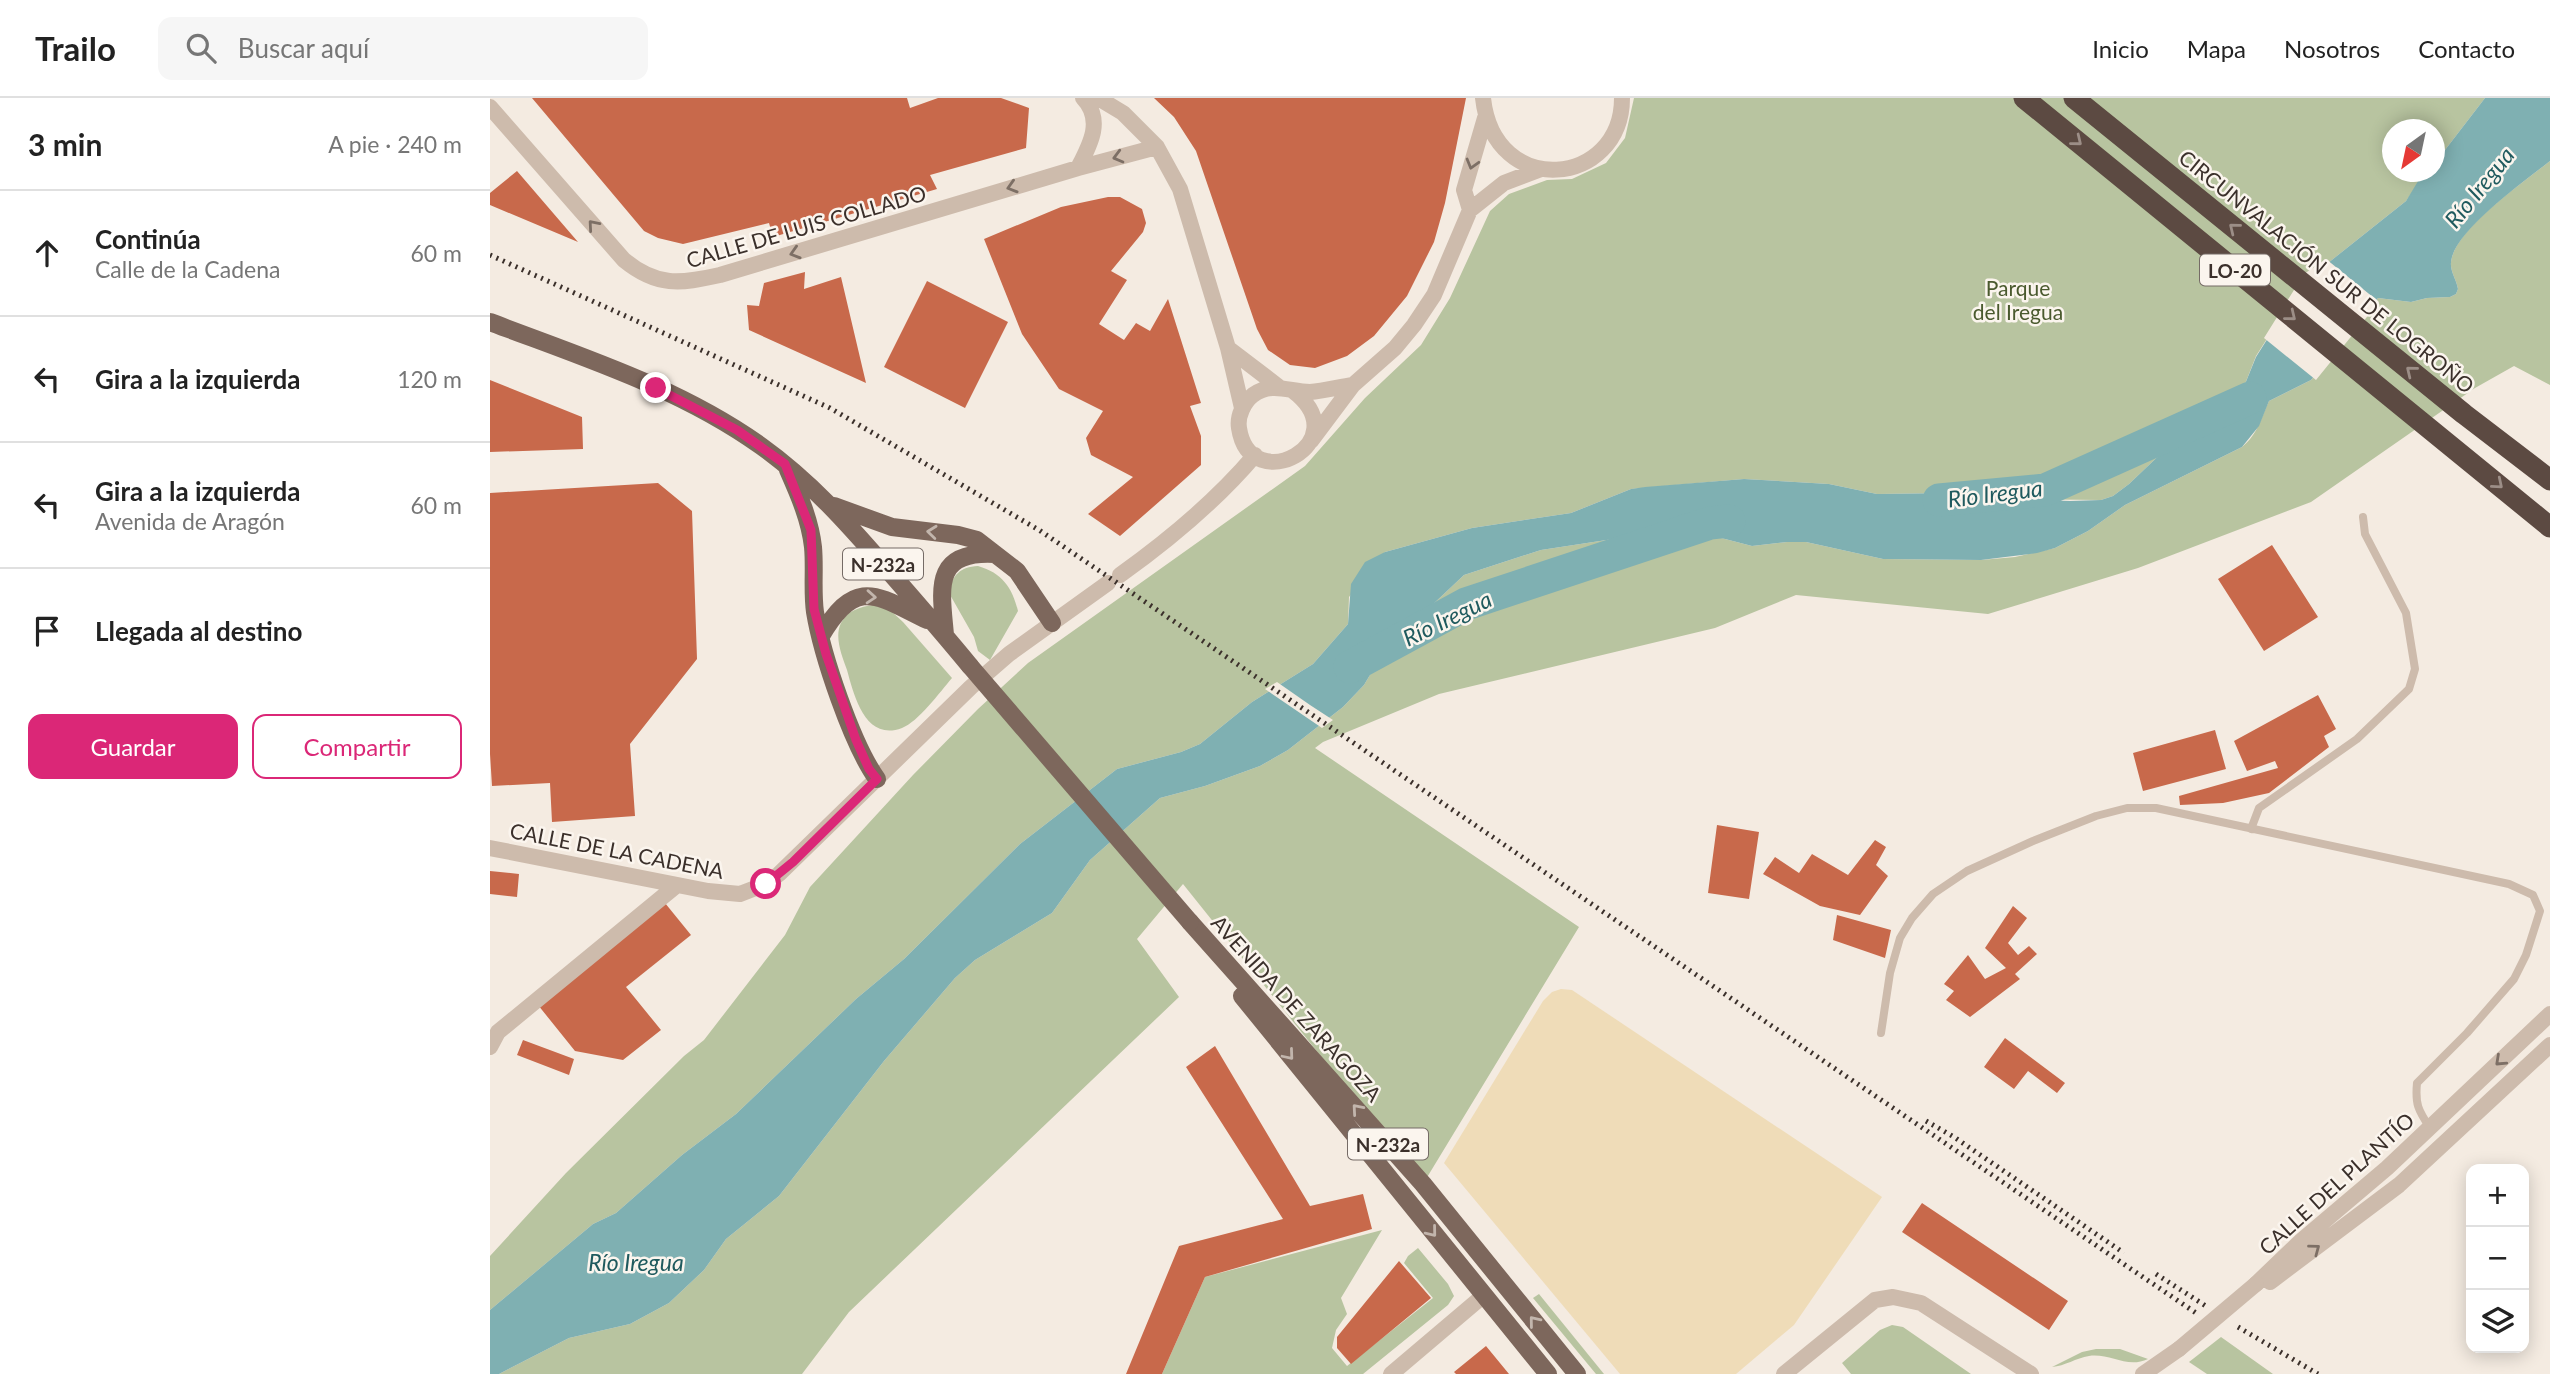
<!DOCTYPE html>
<html lang="es">
<meta charset="utf-8">
<style>
body{margin:0;font-family:Lato,sans-serif;background:#f6f6f6;color:#222}
.controls{position:absolute;right:21px;bottom:21px;display:grid;overflow:hidden;border-radius:14px;box-shadow:0 4px 18px #0003}
.controls button{width:63px;height:63px;display:grid;place-items:center;padding:0;border:0;border-bottom:2px solid #e0e0e0;background:#fff;color:#222;font:35px sans-serif}
.compass{position:absolute;left:1892px;top:21px;width:63px;height:63px;border-radius:50%;background:#fff;box-shadow:0 4px 18px #0003;rotate:213deg}
.stop{position:absolute;width:21px;height:21px;margin:-16px;border:5px solid #db2777;border-radius:50%;background:#fff}
.stop.end{background:#db2777;border-color:#fff;box-shadow:0 2px 7px #0008}
.list{margin:0;padding:0;list-style:none}
h2{display:flex;justify-content:space-between;align-items:center;height:91px;margin:0;padding:0 28px;font-size:30px}
h2 small{font-size:23px;font-weight:400;color:#767676}
.list li{display:grid;grid-template-columns:46px 1fr auto;gap:21px;align-items:center;box-sizing:border-box;height:126px;padding:0 28px;border-top:2px solid #e0e0e0}
.list b{display:block;font-size:26px;white-space:nowrap}
.list p{margin:0;font-size:23px;white-space:nowrap;color:#767676}
.list em{font-size:23px;font-style:normal;color:#767676}
.actions{display:flex;gap:14px;padding:21px 28px}
.actions a{flex:1;padding:16px 0;border:2px solid #db2777;border-radius:14px;text-align:center;font-size:24px;color:#db2777}
.actions .main{background:#db2777;color:#fff}
.icon{flex:none;width:38px;height:38px;fill:none;stroke:currentColor;stroke-width:2;stroke-linecap:round;stroke-linejoin:round}
.map{position:relative;flex:none;width:2060px;height:1276px;overflow:hidden}
header{display:flex;align-items:center;gap:42px;box-sizing:border-box;height:98px;padding:0 35px;background:#fff;border-bottom:2px solid #e0e0e0}
header strong{font-size:33px}
nav{display:flex;gap:38px;margin-inline-start:auto;font-size:24px}
.search{width:490px;height:63px;background:#f6f6f6;display:flex;align-items:center;gap:18px;box-sizing:border-box;padding:0 24px;border-radius:14px;color:#767676;font-size:26px}
main{display:flex}
aside{flex:1;background:#fff}
.map>svg:first-child{display:block}
</style>
<header>
<strong>Trailo</strong>
<div class="search"><svg class="icon" aria-label="search" viewBox="0 0 24 24"><circle cx="10" cy="10" r="6"/><path d="M15 15l6 6"/></svg>Buscar aquí</div>
<nav><a>Inicio</a><a>Mapa</a><a>Nosotros</a><a>Contacto</a></nav>
</header>
<main>
<aside>
<h2>3 min<small>A pie · 240 m</small></h2>
<ul class="list">
<li><svg class="icon" aria-label="ahead" viewBox="0 0 24 24"><path d="M12 20V5M6 11l6-6 6 6"/></svg><div><b>Continúa</b><p>Calle de la Cadena</p></div><em>60 m</em></li>
<li><svg class="icon" aria-label="left" viewBox="0 0 24 24"><path d="M17 20v-9H6M10 6l-5 5 5 5"/></svg><div><b>Gira a la izquierda</b></div><em>120 m</em></li>
<li><svg class="icon" aria-label="left" viewBox="0 0 24 24"><path d="M17 20v-9H6M10 6l-5 5 5 5"/></svg><div><b>Gira a la izquierda</b><p>Avenida de Aragón</p></div><em>60 m</em></li>
<li><svg class="icon" aria-label="arrive" viewBox="0 0 24 24"><path d="M6 21V4h12l-3 4 3 4H6"/></svg><div><b>Llegada al destino</b></div></li>
</ul>
<div class="actions"><a class="main">Guardar</a><a>Compartir</a></div>
</aside>
<div class="map">
<svg width="2060" height="1276" viewBox="0 0 2060 1276">
<rect width="100%" height="100%" fill="#f4ebe1"/>
<path fill="#b8c4a0" d="M1144 0H1995L1945 65 1944 32H1902V74H1936L1916 103 1833 169 1817 178 1766 258 1755 286 1707 328 1680 347 1639 386 1623 398 1611 402 1521 401 1461 395 1387 396 1339 386 1254 381 1230 383 1141 391 1081 415 982 430 895 454 859 499 858 526 823 566 762 604 710 646 691 654 627 671 530 746 414 861 366 901 246 1016 192 1057 126 1115 103 1126 0 1212V1158L76 1075 194 958 214 942 295 837 320 789 423 677 488 611 538 565 815 368 875 300 931 247 960 200 1000 113 1019 96 1057 82 1082 81 1116 65 1135 40Z
M2060 63V287L2024 268 1985 290 1821 404 1648 470 1498 516 1306 497 1225 530 949 596 833 644 825 650 1089 829 933 1086 693 786 647 841 689 899 359 1214 312 1276H9L79 1240 140 1226 179 1205 214 1172 236 1141 289 1098 394 963 465 880 485 862 562 815 600 762 670 700 715 688 770 668 798 652 853 609 874 587 908 530 939 510 974 477 1051 452 1182 432 1212 435 1262 448 1297 444H1316L1393 461 1491 462 1525 459 1565 450 1598 433 1635 407 1752 349C1768 336 1771 320 1779 303L1821 282 1888 200 1921 204 1937 200 1960 199 1966 196 1968 191C1966 179 1958 172 1962 159 1971 127 2034 84 2060 63Z
M488 468C512 475 522 489 528 513L500 562 488 553 484 539 459 495C462 477 470 469 488 468Z
M383 507 400 512 413 524 462 580C450 594 428 624 412 630 375 644 364 597 357 572 352 558 344 539 351 525 358 512 370 509 383 507Z
M892 1132 851 1200 857 1216 846 1232 842 1250 857 1268 943 1200 914 1165 918 1158 928 1150 958 1186 964 1198 958 1207 873 1276H672L715 1179Z
M1049 1196 1114 1276H1106L1043 1200Z
M1402 1227 1413 1229 1481 1276H1361L1352 1265 1390 1232Z
M1731 1239 1783 1276H1717L1699 1264Z
M1606 1251H1630L1658 1261C1637 1271 1620 1255 1599 1258 1586 1260 1575 1268 1562 1269L1592 1254Z"/>
<path fill="#efdcb8" d="M1071 891 1082 892 1392 1099 1304 1227 1246 1276H1130L954 1065 1053 903 1062 894Z"/>
<path fill="#7fb0b2" d="M1995 0H2060V63C2034 84 1971 128 1962 159 1958 172 1966 179 1968 191L1966 196 1960 199 1937 200 1921 204 1888 200 1821 282 1779 303 1769 328 1752 349 1635 407 1598 433 1565 450 1547 455 1491 462 1393 461 1316 444H1297L1262 448 1212 435 1182 432 1051 452 974 477 939 510 908 530 874 587 853 609 798 652 770 668 715 688 670 700 600 762 562 815 485 862 465 880 394 963 289 1098 236 1141 214 1172 179 1205 140 1226 79 1240 9 1276H0V1212L103 1126 126 1115 192 1057 246 1016 366 901 414 861 530 746 627 671 691 654 710 646 762 604 823 566 858 526 861 486 875 464 895 454 982 430 1081 415 1141 391 1155 389 1254 381 1339 386 1387 396 1461 395 1521 401 1580 403 1611 402 1623 398 1639 386 1680 347 1707 328 1755 286 1766 259 1817 178 1833 169 1916 103 1933 75 1944 74 1945 65Z"/>
<path fill="#f4ebe1" d="M1836 161 1889 204 1826 282 1774 240 1814 176Z
M787 584 820 607 843 622 832 630 775 591Z"/>
<g fill="none" stroke-linecap="round" stroke-linejoin="round">
<path stroke="#7fb0b2" stroke-width="33" d="M1449 402 1555 392 1760 300
M860 569 976 506 1220 425 1239 423"/>
</g>
<path fill="#c8694b" d="M42 0H417L420 10 448 0H511L539 10 536 50 440 77 447 91 283 139 279 125 193 146 168 140 154 133Z
M664 0H976L955 105 944 144 917 198 884 238 857 258 825 270 800 267 778 252 767 231 706 53 684 19Z
M27 73 88 144 0 107V95Z
M618 99H630L652 111 656 125 653 134 621 173 637 182 609 226 634 242 646 225 660 233 678 201 711 305 700 308 711 338V367L630 438 598 416 643 379 601 357 596 340 613 313 569 291 532 236 494 141 571 109Z
M315 174 314 191 351 179 376 285 259 232 257 207 269 208 274 185Z
M437 183 518 224 475 310 394 269Z
M0 282 92 319 93 351 0 354Z
M168 385 202 413 207 561 140 646 145 718 62 724 60 685 2 688 0 656V395Z
M1782 447 1828 519 1774 553 1728 481Z
M1828 597 1846 631 1834 638 1839 649 1779 695 1733 705 1690 707 1689 698 1788 670 1785 663 1757 673 1744 643Z
M1725 632 1736 671 1653 693 1643 655Z
M1227 727 1269 734 1259 801 1218 795Z
M1385 742 1396 749 1386 767 1398 778 1370 817 1330 808 1273 776 1285 759 1309 775 1322 756 1358 777Z
M0 773 29 776 27 799 0 796Z
M175 805 201 837 136 889 171 932 133 962 85 953 48 907Z
M1523 808 1537 820 1518 845 1528 857 1539 848 1547 856 1525 876 1530 881 1480 919 1456 902 1464 893 1454 886 1478 857 1495 881 1516 870 1495 850Z
M1347 817 1401 832 1395 860 1343 842Z
M1515 940 1575 985 1567 995 1538 973 1524 991 1494 969Z
M33 942 84 961 79 977 27 957Z
M725 948 820 1108 873 1096 882 1131 715 1179 672 1276H636L689 1148 793 1121 696 969Z
M1432 1105 1578 1203 1559 1232 1412 1134Z
M909 1163 941 1200 861 1266 847 1250V1239Z
M996 1248 1019 1276H966L964 1274Z"/>
<g fill="none" stroke-linecap="round" stroke-linejoin="round">
<path stroke="#cdbbac" stroke-width="8" d="M1761 731 1769 710 1867 641 1919 591 1925 571 1916 515 1875 436 1873 419
M1391 935 1400 875 1410 840 1422 820 1443 796 1477 773 1543 743 1606 718 1637 710H1666L2019 786 2043 797 2050 813 2036 857 2024 881 1977 935 1927 985C1925 1006 1928 1012 1940 1030"/>
<path stroke="#cdbbac" stroke-width="16" d="M608 0 633 15 667 49 690 91 738 250 752 310
M993 0C1004 102 1132 89 1132 0
M0 9 134 162C167 189 190 186 230 177L588 70 667 49
M588 70C600 47 614 22 593 0
M980 112 974 92 995 20
M738 250 789 289
M803 293C870 344 760 402 749 330 747 318 754 304 763 297 782 283 800 294 820 294 834 293 849 289 863 287
M821 343 863 287 905 250 924 227 944 197 980 112 1014 85 1051 71
M630 477C679 442 726 403 765 357
M0 750 218 793 250 796 276 786 289 776 481 589 519 556 618 485
M0 949 8 934 187 787
M1780 1184 1909 1087 2060 947
M1766 1186 1812 1142 1897 1070 2060 916
M901 1276 993 1198
M1294 1276 1385 1202 1403 1199 1431 1205 1541 1276
M1653 1276 1689 1251"/>
<path stroke="#7d675c" stroke-width="18" d="M0 224C92 259 190 290 271 348 320 383 358 426 397 471 425 503 453 535 480 568
M298 372C309 397 320 422 323 449 325 470 322 493 325 514 332 557 362 646 387 681
M344 408 402 429 468 437 487 442 527 473 562 525
M455 537C451 491 442 453 504 456
M331 538C366 478 386 497 437 522
M700 824 933 1086 1087 1276
M752 898 1058 1276"/>
<path stroke="#5c4a42" stroke-width="21" d="M1534 0 2060 429
M1584 0 1974 316 2060 382"/>
<path stroke="#3b302b" stroke-width="5" stroke-dasharray="2 5" stroke-linecap="butt" d="M0 157 340 310 549 432 1709 1217
M1436 1023 1464 1039 1634 1155
M1666 1176 1719 1210
M1748 1229 1828 1276"/>
<path stroke="#cdbbac" stroke-width="16" d="M1689 1251 1766 1186"/>
<path stroke="#7d675c" stroke-width="18" d="M480 568 700 824"/>
</g>
<defs><path id="oneway-chevron" d="M-2-3.5L2.5 0L-2 3.5" fill="none" stroke-width="1.6" stroke-linecap="round" stroke-linejoin="round" transform="scale(1.75)"/></defs>
<g stroke="#9c8e87">
<use href="#oneway-chevron" transform="translate(1587 43) rotate(39)"/>
<use href="#oneway-chevron" transform="translate(1744 130) rotate(-141)"/>
<use href="#oneway-chevron" transform="translate(1801 218) rotate(39)"/>
<use href="#oneway-chevron" transform="translate(1921 273) rotate(-141)"/>
<use href="#oneway-chevron" transform="translate(2008 386) rotate(40)"/>
</g>
<g stroke="#7d6f65">
<use href="#oneway-chevron" transform="translate(628 59) rotate(165)"/>
<use href="#oneway-chevron" transform="translate(982 66) rotate(106)"/>
<use href="#oneway-chevron" transform="translate(522 89) rotate(163)"/>
<use href="#oneway-chevron" transform="translate(103 127) rotate(-131)"/>
<use href="#oneway-chevron" transform="translate(305 155) rotate(163)"/>
<use href="#oneway-chevron" transform="translate(2010 963) rotate(137)"/>
<use href="#oneway-chevron" transform="translate(1825 1151) rotate(-37)"/>
</g>
<g stroke="#c2b5ac">
<use href="#oneway-chevron" transform="translate(442 434) rotate(-174)"/>
<use href="#oneway-chevron" transform="translate(381 499) rotate(4)"/>
<use href="#oneway-chevron" transform="translate(799 957) rotate(50)"/>
<use href="#oneway-chevron" transform="translate(867 1011) rotate(-131)"/>
<use href="#oneway-chevron" transform="translate(942 1134) rotate(51)"/>
<use href="#oneway-chevron" transform="translate(1044 1223) rotate(-129)"/>
</g>
<g fill="none" stroke-linecap="round" stroke-linejoin="round">
<path stroke="#db2777" stroke-width="9" d="M166 290 247 332 295 366 321 432 324 511 336 556 366 642 379 671 387 681 303 764 276 786"/>
</g>
<g text-anchor="middle" dominant-baseline="central" stroke-width="5" stroke-linejoin="round" paint-order="stroke">
<g fill="#fbf5ee" stroke="#756b66" stroke-width="2">
<rect x="1710" y="156.5" width="70" height="31" rx="5"/>
<rect x="353" y="450.5" width="80" height="31" rx="5"/>
<rect x="858" y="1030.5" width="80" height="31" rx="5"/>
</g>
<g font-size="19" font-weight="bold" fill="#3b302b">
<text x="1745" y="172">LO-20</text>
<text x="393" y="466">N-232a</text>
<text x="898" y="1046">N-232a</text>
</g>
<g font-size="21" fill="#3b302b" stroke="#fbf5ee">
<text transform="translate(316 128) rotate(-16)">CALLE DE LUIS COLLADO</text>
<text transform="translate(1837 173) rotate(39)">CIRCUNVALACIÓN SUR DE LOGROÑO</text>
<text transform="translate(127 752) rotate(11)">CALLE DE LA CADENA</text>
<text transform="translate(807 910) rotate(48)">AVENIDA DE ZARAGOZA</text>
<text transform="translate(1846 1085) rotate(-42)">CALLE DEL PLANTÍO</text>
</g>
<g font-size="21" fill="#4a5a2e" stroke="#fbf5ee">
<text x="1528" y="189">Parque<tspan x="1528" dy="24">del Iregua</tspan></text>
</g>
<g font-size="23" font-style="italic" fill="#1f5a5e" stroke="#fbf5ee">
<text transform="translate(1989 89) rotate(-51)">Río Iregua</text>
<text transform="translate(1505 395) rotate(-7)">Río Iregua</text>
<text transform="translate(957 520) rotate(-26)">Río Iregua</text>
<text x="146" y="1164">Río Iregua</text>
</g>
</g>
</svg>
<div class="controls">
<button>+</button>
<button>−</button>
<button><svg class="icon" aria-label="layers" viewBox="0 0 24 24"><path d="M12 4l9 5-9 5-9-5zM3 14l9 5 9-5"/></svg></button>
</div>
<svg class="compass" viewBox="-18 -18 36 36"><path d="M0-13l5 13h-10z" fill="#e53935"/><path d="M0 13l5-13h-10z" fill="#767676"/></svg>
<div class="stop" style="left:276px;top:786px"></div>
<div class="stop end" style="left:166px;top:290px"></div>
</div>
</main>
